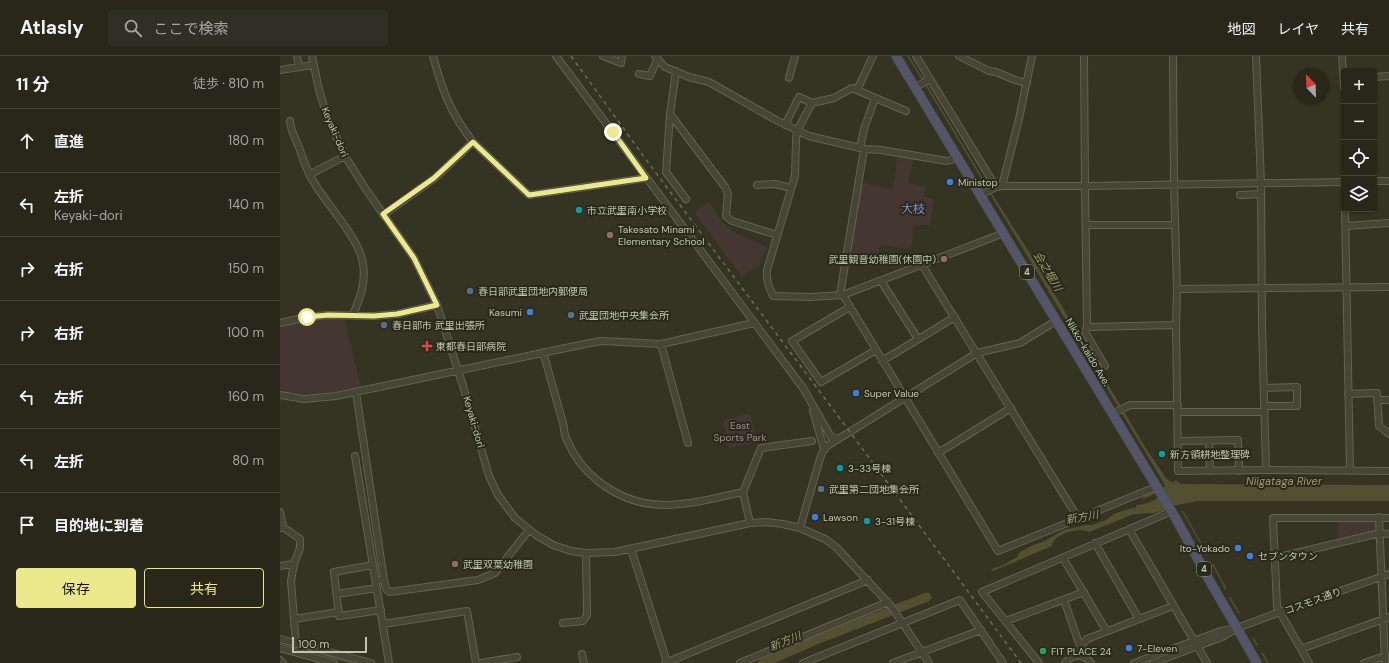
<!DOCTYPE html>
<html lang="ja">
<meta charset="utf-8">
<style>
body{margin:0;font-family:"DM Sans","Noto Sans JP",sans-serif;background:#302f23;color:#f1f3f6}
.controls{position:absolute;right:12px;top:12px;display:grid;overflow:hidden;border-radius:4px;box-shadow:0 1px 3px #0004}
.controls button{width:36px;height:36px;display:grid;place-items:center;padding:0;border:0;border-bottom:1px solid #444439;background:#28271a;color:#f1f3f6;font:20px sans-serif}
.compass{position:absolute;left:1013px;top:12px;width:36px;height:36px;border-radius:50%;background:#28271a;box-shadow:0 1px 3px #0004;rotate:337deg}
.scale{position:absolute;left:12px;bottom:10px;width:75px;box-sizing:border-box;padding-left:4px;border:2px solid #c2c2b0;border-top:0;font-size:11px;line-height:14px;white-space:nowrap;color:#c2c2b0;-webkit-text-stroke:3px #2a2a1b;paint-order:stroke}
.stop{position:absolute;width:12px;height:12px;margin:-9px;border:3px solid #ebe98c;border-radius:50%;background:#fff}
.stop.end{background:#ebe98c;border-color:#fff;box-shadow:0 1px 4px #0008}
.list{margin:0;padding:0;list-style:none}
h2{display:flex;justify-content:space-between;align-items:center;height:52px;margin:0;padding:0 16px;font-size:17px}
h2 small{font-size:13px;font-weight:400;color:#a5a5a2}
.list li{display:grid;grid-template-columns:26px 1fr auto;gap:12px;align-items:center;box-sizing:border-box;height:64px;padding:0 16px;border-top:1px solid #444439}
.list b{display:block;font-size:15px;white-space:nowrap}
.list p{margin:0;font-size:13px;white-space:nowrap;color:#a5a5a2}
.list em{font-size:13px;font-style:normal;color:#a5a5a2}
.actions{display:flex;gap:8px;padding:12px 16px}
.actions a{flex:1;padding:9px 0;border:1px solid #ebe98c;border-radius:4px;text-align:center;font-size:14px;color:#ebe98c}
.actions .main{background:#ebe98c;color:#111}
.icon{flex:none;width:22px;height:22px;fill:none;stroke:currentColor;stroke-width:2;stroke-linecap:round;stroke-linejoin:round}
.map{position:relative;flex:none;width:1109px;height:607px;overflow:hidden}
header{display:flex;align-items:center;gap:24px;box-sizing:border-box;height:56px;padding:0 20px;background:#28271a;border-bottom:1px solid #444439}
header strong{font-size:19px}
nav{display:flex;gap:22px;margin-inline-start:auto;font-size:14px}
.search{width:280px;height:36px;background:#302f23;display:flex;align-items:center;gap:10px;box-sizing:border-box;padding:0 14px;border-radius:4px;color:#a5a5a2;font-size:15px}
main{display:flex}
aside{flex:1;background:#28271a}
.map>svg:first-child{display:block}
</style>
<header>
<strong>Atlasly</strong>
<div class="search"><svg class="icon" aria-label="search" viewBox="0 0 24 24"><circle cx="10" cy="10" r="6"/><path d="M15 15l6 6"/></svg>ここで検索</div>
<nav><a>地図</a><a>レイヤ</a><a>共有</a></nav>
</header>
<main>
<aside>
<h2>11 分<small>徒歩 · 810 m</small></h2>
<ul class="list">
<li><svg class="icon" aria-label="ahead" viewBox="0 0 24 24"><path d="M12 20V5M6 11l6-6 6 6"/></svg><div><b>直進</b></div><em>180 m</em></li>
<li><svg class="icon" aria-label="left" viewBox="0 0 24 24"><path d="M17 20v-9H6M10 6l-5 5 5 5"/></svg><div><b>左折</b><p>Keyaki-dori</p></div><em>140 m</em></li>
<li><svg class="icon" aria-label="right" viewBox="0 0 24 24"><path d="M7 20v-9h11M14 6l5 5-5 5"/></svg><div><b>右折</b></div><em>150 m</em></li>
<li><svg class="icon" aria-label="right" viewBox="0 0 24 24"><path d="M7 20v-9h11M14 6l5 5-5 5"/></svg><div><b>右折</b></div><em>100 m</em></li>
<li><svg class="icon" aria-label="left" viewBox="0 0 24 24"><path d="M17 20v-9H6M10 6l-5 5 5 5"/></svg><div><b>左折</b></div><em>160 m</em></li>
<li><svg class="icon" aria-label="left" viewBox="0 0 24 24"><path d="M17 20v-9H6M10 6l-5 5 5 5"/></svg><div><b>左折</b></div><em>80 m</em></li>
<li><svg class="icon" aria-label="arrive" viewBox="0 0 24 24"><path d="M6 21V4h12l-3 4 3 4H6"/></svg><div><b>目的地に到着</b></div></li>
</ul>
<div class="actions"><a class="main">保存</a><a>共有</a></div>
</aside>
<div class="map">
<svg width="1109" height="607" viewBox="0 0 1109 607">
<rect width="100%" height="100%" fill="#353422"/>
<path fill="#443732" d="M618 98 634 101 628 127 647 131 643 140 654 143 650 169H634L631 193 600 189 598 204 569 198 581 126 613 134Z
M428 145 446 170 456 177 487 191 480 209 462 221 414 156Z
M64 261 81 331C54 337 27 340 0 335V270L37 262Z
M470 357 477 386 449 392 443 364Z
M1061 464H1096L1097 476 1058 484V466Z"/>
<path fill="#525031" d="M707 130 758 210 865 391 886 422 889 425 894 427 895 424 901 428 1109 429V445H918L897 449 875 457 854 458 809 476C800 471 773 478 772 490L713 515 711 513 723 509 737 501 740 496 753 489 763 486 784 474 806 469H812L824 465 836 457 852 452H855L857 449C869 448 877 443 886 435L873 438 871 440 862 443 866 438 884 431 885 429 713 143Z"/>
<g fill="none" stroke-linecap="round" stroke-linejoin="round">
<path stroke="#525031" stroke-width="1.5" d="M628 0 643 24
M645 27 709 134
M903 456 927 498
M933 509 944 529 945 533
M950 542 959 557
M973 582 977 589
M6 587 71 607
M982 597 988 607"/>
<path stroke="#525031" stroke-width="9" d="M483 607 536 584 647 541"/>
<defs>
<path id="minor" d="M17 0 19 11
M32 0 39 34 47 60 65 100 85 132 134 202 157 249 183 330 209 420 218 439 235 462 256 479 273 489 291 495 306 497 335 496 470 467 486 466 503 468 520 472 545 483 556 491 611 550 649 607
M153 0C162 34 171 58 193 86L249 139 366 122
M276 0 523 332 551 381 558 383
M323 0 341 7 342 0
M375 0 385 11 409 21 429 26 496 64 529 80 584 93 601 94 667 105 678 102
M636 0 716 131
M679 0 709 15 716 16 735 24 747 27
M804 0 805 130 807 271 805 276 825 310
M893 0 894 129 897 233 896 269 898 415 986 414 1109 415
M976 0 981 127 982 270 986 414
M1062 0 1064 32
M0 14 33 9
M396 15 390 58 445 131 448 138 446 160 452 165 497 179
M359 18 370 20 377 4
M1094 21 1109 20
M509 22 515 0
M635 32 649 23
M577 34 593 0
M626 55 572 32 554 42 532 47 517 75 516 84 515 120 487 214C486 224 489 231 493 240L530 241 563 239 724 177
M390 58 386 116 406 143
M10 65C10 74 17 85 20 94 24 107 29 119 36 130 50 152 80 184 83 208 86 227 80 242 73 259
M505 69 519 41 532 47
M580 92 584 73 595 42
M29 119 65 100
M1094 125H1109
M477 129 495 128 511 132
M722 130 739 63 752 0
M701 139 716 131 722 130H805L1064 126
M960 139 981 138
M1065 153 1070 415
M103 159 155 122 193 86
M806 169H895
M1066 170 1109 167
M642 209 798 462
M601 225 638 283
M897 233 1109 231
M560 239 584 93
M563 239 718 495 876 431
M570 251 512 285 541 326 596 294
M0 267 27 261 48 259 94 260 117 258 157 249
M807 271 896 269
M381 288 408 387
M263 296C270 320 276 343 283 367 284 372 284 377 286 382 293 399 304 414 318 425 366 463 410 447 463 436
M602 305 675 261
M984 332 1017 331V350H984
M76 336 104 524
M1068 338 1097 337 1099 370 1109 378
M0 339 24 343 56 340 305 288 321 285 381 288 474 267
M1097 344H1109
M533 355 544 393
M898 356H984
M832 358 850 349H898
M898 385 958 384 959 415
M929 385 930 415
M658 397 731 352
M75 400 109 607
M0 456 3 471
M1099 461 1105 607
M470 467 463 436 481 392 532 385
M0 472 3 471 20 483V492L14 508 11 525 16 588
M520 472 539 406 542 397 547 390 697 297 740 287 776 265
M849 473 927 607
M815 487 859 563
M351 493 387 606
M783 502 826 574
M995 502 1100 477 1109 478
M93 509 54 516 59 560 101 554
M0 510 14 508
M101 524H104L106 533 110 536 198 524 215 517 249 474
M57 538 97 532
M784 544 800 590
M14 563 59 556
M726 565 804 536
M283 567 303 565 307 559 306 497
M103 568 187 555 196 607
M0 583 91 607
M0 592 54 607
M1021 593 1109 561
M302 598 304 607
M790 602 807 583 893 550
M0 604 3 607
M201 607 237 601
M385 607 588 524
M460 607 608 546
M523 607 680 544 723 607
M613 607 701 574
M759 607 702 536 892 455
M785 607C793 598 803 597 811 607
M854 607 941 575 952 573
M873 607 942 581 957 572 1000 556 1109 518
M1029 607 997 551 993 462H1109
M1084 607 1105 600"/>
<path id="highway" d="M616 0 895 461 932 529 977 607"/>
</defs>
<use href="#minor" stroke="#636353" stroke-width="8"/>
<use href="#highway" stroke="#505040" stroke-width="10"/>
<use href="#minor" stroke="#464536" stroke-width="6"/>
<use href="#highway" stroke="#54546b" stroke-width="9"/>
<path stroke="#6c6c58" stroke-width="1.5" stroke-dasharray="4 4" stroke-linecap="butt" d="M291 0 370 109 570 376 741 607"/>
</g>
<g fill="none" stroke-linecap="round" stroke-linejoin="round">
<path stroke="#ebe98c" stroke-width="5" d="M27 261 48 259 94 260 117 258 157 249 134 202 103 158 154 122 193 86 249 139 366 122 333 76"/>
</g>
<g fill="#3f7fe0" stroke="#2a2a1b" stroke-width="1.5">
<circle cx="670" cy="126" r="4"/>
<circle cx="250" cy="256" r="4"/>
<circle cx="576" cy="337" r="4"/>
<circle cx="535" cy="461" r="4"/>
<circle cx="958" cy="492" r="4"/>
<circle cx="970" cy="500" r="4"/>
<circle cx="849" cy="592" r="4"/>
</g>
<g fill="#0f9aa8" stroke="#2a2a1b" stroke-width="1.5">
<circle cx="299" cy="154" r="4"/>
<circle cx="882" cy="398" r="4"/>
<circle cx="560" cy="412" r="4"/>
<circle cx="587" cy="465" r="4"/>
</g>
<g fill="#8d6e63" stroke="#2a2a1b" stroke-width="1.5">
<circle cx="330" cy="179" r="4"/>
<circle cx="664" cy="203" r="4"/>
<circle cx="175" cy="508" r="4"/>
</g>
<g fill="#5c6f8a" stroke="#2a2a1b" stroke-width="1.5">
<circle cx="190" cy="235" r="4"/>
<circle cx="291" cy="259" r="4"/>
<circle cx="104" cy="269" r="4"/>
<circle cx="541" cy="433" r="4"/>
</g>
<path fill="#e0444e" stroke="#2a2a1b" stroke-width="1.5" d="M145 284h4v4h4v4h-4v4h-4v-4h-4v-4h4z"/>
<circle fill="#2e9e5b" stroke="#2a2a1b" stroke-width="1.5" cx="763" cy="595" r="4"/>
<g text-anchor="middle" dominant-baseline="central" stroke-width="4" stroke-linejoin="round" paint-order="stroke">
<g fill="#2a2a1b" stroke="#949483" stroke-width="1">
<rect x="740" y="209" width="14" height="14" rx="3"/>
<rect x="917" y="506" width="14" height="14" rx="3"/>
</g>
<g font-size="9" font-weight="bold" fill="#c2c2b0">
<text x="747" y="216">4</text>
<text x="924" y="513">4</text>
</g>
<g font-size="10" fill="#c2c2b0" stroke="#2a2a1b">
<text transform="translate(55 76) rotate(67)">Keyaki-dori</text>
<text transform="translate(808 296) rotate(59)">Nikko-kaido Ave.</text>
<text transform="translate(194 366) rotate(74)">Keyaki-dori</text>
<text transform="translate(1033 545) rotate(-20)">コスモス通り</text>
</g>
<g font-size="10" fill="#c2c2b0" stroke="#2a2a1b" text-anchor="start">
<text x="678" y="126">Ministop</text>
<text x="307" y="154">市立武里南小学校</text>
<text x="338" y="173">Takesato Minami<tspan x="338" dy="12">Elementary School</tspan></text>
<text x="656" y="203" text-anchor="end">武里観音幼稚園(休園中)</text>
<text x="198" y="235">春日部武里団地内郵便局</text>
<text x="242" y="256" text-anchor="end">Kasumi</text>
<text x="299" y="259">武里団地中央集会所</text>
<text x="112" y="269">春日部市 武里出張所</text>
<text x="156" y="290">東都春日部病院</text>
<text x="584" y="337">Super Value</text>
<text x="890" y="398">新方領耕地整理碑</text>
<text x="568" y="412">3-33号棟</text>
<text x="549" y="433">武里第二団地集会所</text>
<text x="543" y="461">Lawson</text>
<text x="595" y="465">3-31号棟</text>
<text x="950" y="492" text-anchor="end">Ito-Yokado</text>
<text x="978" y="500">セブンタウン</text>
<text x="183" y="508">武里双葉幼稚園</text>
<text x="857" y="592">7-Eleven</text>
<text x="771" y="595">FIT PLACE 24</text>
</g>
<g font-size="10" fill="#a68895" stroke="#2a2a1b">
<text x="460" y="369">East<tspan x="460" dy="12">Sports Park</tspan></text>
</g>
<g font-size="11" font-style="italic" fill="#9e9b6d" stroke="#2a2a1b">
<text transform="translate(768 215) rotate(59)">会之堀川</text>
<text x="1004" y="425">Niigataga River</text>
<text transform="translate(802 461) rotate(-10)">新方川</text>
<text transform="translate(505 585) rotate(-22)">新方川</text>
</g>
<g font-size="12" fill="#7e8ecf" stroke="#2a2a1b">
<text x="633" y="153">大枝</text>
</g>
</g>
</svg>
<div class="controls">
<button>+</button>
<button>−</button>
<button><svg class="icon" aria-label="locate" viewBox="0 0 24 24"><circle cx="12" cy="12" r="6"/><path d="M12 2v4M12 18v4M2 12h4M18 12h4"/></svg></button>
<button><svg class="icon" aria-label="layers" viewBox="0 0 24 24"><path d="M12 4l9 5-9 5-9-5zM3 14l9 5 9-5"/></svg></button>
</div>
<svg class="compass" viewBox="-18 -18 36 36"><path d="M0-13l5 13h-10z" fill="#e53935"/><path d="M0 13l5-13h-10z" fill="#a5a5a2"/></svg>
<div class="scale">100 m</div>
<div class="stop" style="left:27px;top:261px"></div>
<div class="stop end" style="left:333px;top:76px"></div>
</div>
</main>
